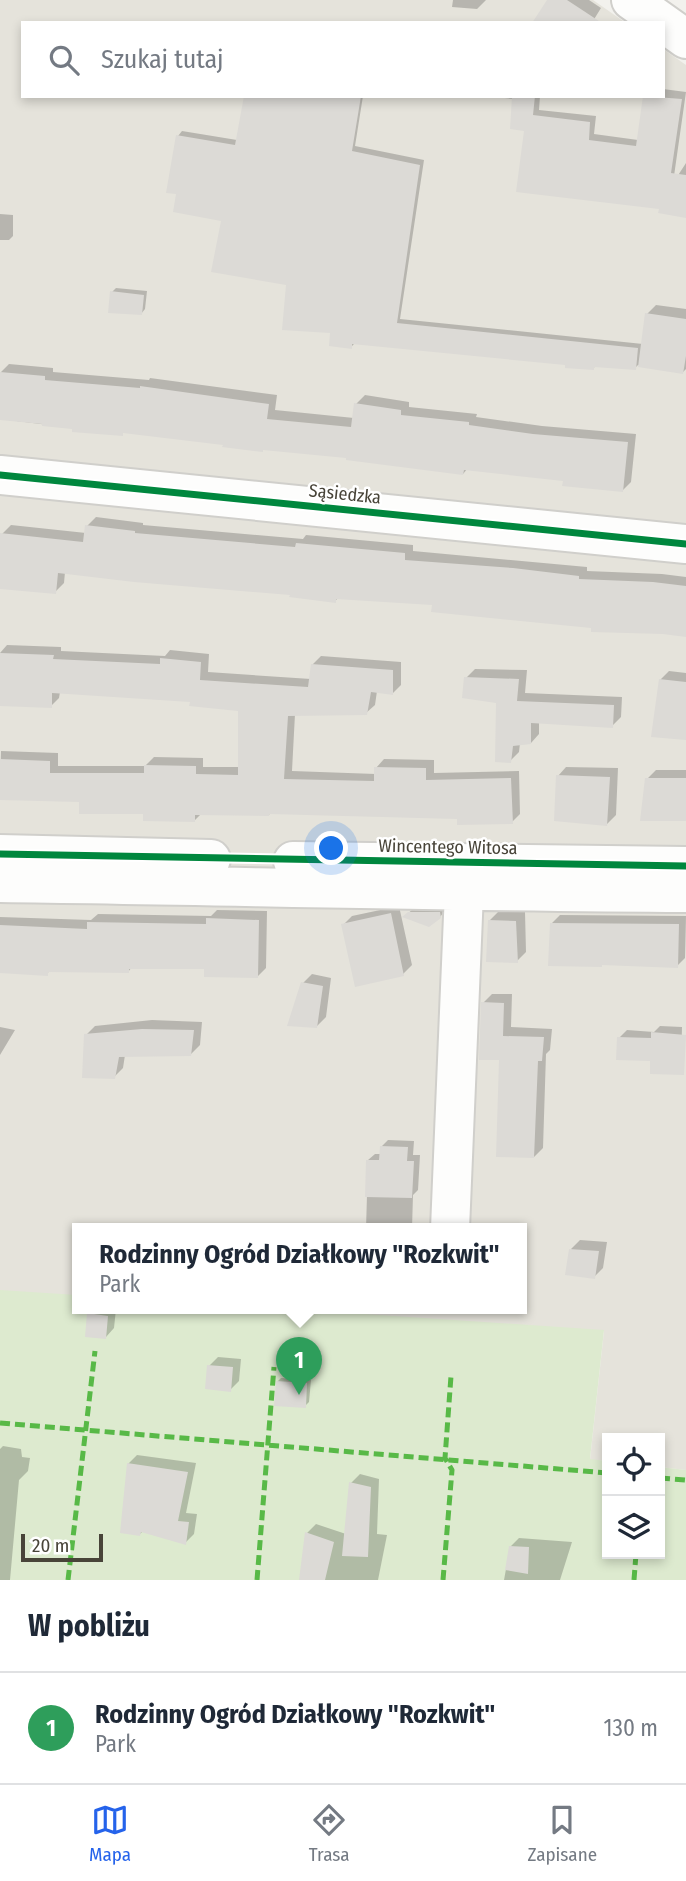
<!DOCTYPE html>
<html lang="pl">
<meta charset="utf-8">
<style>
body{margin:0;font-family:"Fira Sans Condensed",sans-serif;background:#f6f6f7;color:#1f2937}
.controls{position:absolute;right:21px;bottom:21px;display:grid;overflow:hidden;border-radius:0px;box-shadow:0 4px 10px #0003}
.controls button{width:63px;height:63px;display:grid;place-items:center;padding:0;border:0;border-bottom:2px solid #e0e1e3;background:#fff;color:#1f2937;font:35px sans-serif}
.scale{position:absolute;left:21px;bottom:18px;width:82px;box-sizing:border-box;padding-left:7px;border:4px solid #484439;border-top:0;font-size:19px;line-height:24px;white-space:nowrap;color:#484439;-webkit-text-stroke:5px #fff;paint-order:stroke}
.you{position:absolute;left:332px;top:849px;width:24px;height:24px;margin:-18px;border:5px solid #fff;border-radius:50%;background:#1a73e8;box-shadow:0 0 0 10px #1a73e833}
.badge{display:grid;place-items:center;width:46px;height:46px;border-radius:50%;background:#2563eb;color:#fff;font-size:23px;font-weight:700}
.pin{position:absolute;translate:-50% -58px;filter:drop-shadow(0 2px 4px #0008)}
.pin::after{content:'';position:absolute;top:37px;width:24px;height:21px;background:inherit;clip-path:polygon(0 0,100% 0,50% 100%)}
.popup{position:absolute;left:72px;top:1223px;width:455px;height:91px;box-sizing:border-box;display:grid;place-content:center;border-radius:0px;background:#fff;filter:drop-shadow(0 2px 5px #0005);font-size:23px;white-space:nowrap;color:#747a83}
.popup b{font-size:26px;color:#1f2937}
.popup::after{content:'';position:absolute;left:50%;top:100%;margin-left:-14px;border:14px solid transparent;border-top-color:#fff}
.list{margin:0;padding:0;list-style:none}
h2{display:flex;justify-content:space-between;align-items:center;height:91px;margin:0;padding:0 28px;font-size:30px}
h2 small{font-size:23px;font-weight:400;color:#747a83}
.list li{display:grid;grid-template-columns:46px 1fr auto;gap:21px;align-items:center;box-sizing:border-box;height:112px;padding:0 28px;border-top:2px solid #e0e1e3}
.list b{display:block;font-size:26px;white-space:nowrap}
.list p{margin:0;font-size:23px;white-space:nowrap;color:#747a83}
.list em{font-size:23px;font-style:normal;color:#747a83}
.icon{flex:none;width:38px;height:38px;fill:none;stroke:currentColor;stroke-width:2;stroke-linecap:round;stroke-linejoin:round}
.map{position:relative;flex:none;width:686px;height:1580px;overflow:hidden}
.search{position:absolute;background:#fff;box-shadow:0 4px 10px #0003;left:21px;right:21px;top:21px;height:77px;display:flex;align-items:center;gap:18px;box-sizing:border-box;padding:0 24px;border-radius:0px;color:#747a83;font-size:26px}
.sheet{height:203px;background:#fff}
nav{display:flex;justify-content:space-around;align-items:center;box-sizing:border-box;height:98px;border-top:2px solid #e0e1e3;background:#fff;font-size:19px;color:#747a83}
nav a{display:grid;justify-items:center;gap:4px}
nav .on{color:#2563eb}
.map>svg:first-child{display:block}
</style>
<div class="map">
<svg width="686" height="1580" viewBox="0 0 686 1580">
<rect width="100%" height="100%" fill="#f2f1ed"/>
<path fill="#e5e3db" d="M0 0H593L626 23H23V96H663V49L686 65V1470L660 1467V1438H607V1461L590 1460 604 1331 250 1309H521V1229H77V1299L0 1294Z"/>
<path fill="#ddeacf" d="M0 1290 77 1295V1309H290L604 1330 590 1459 607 1461V1554H660V1467L686 1470V1580H0Z"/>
<path fill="#0003" d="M453 0H486L477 9 452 7Z
M549 0H589L601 8 593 21 604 23H534Z
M663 89 686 92 673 183 686 163V216L661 208 526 129 514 99 484 96H540L539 110 596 116 594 134 638 140 645 96H663Z
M246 96H363L355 146 424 160 400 319 643 344 647 314 656 305 686 309V369L683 372 638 365 635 368 596 365 593 369 567 363 356 342 351 347 332 331 288 284 223 220 178 192V136L182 131 237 140Z
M0 214 13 215V236L9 240H0Z
M116 288 147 291 145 309 141 314 112 292Z
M9 364 53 368V372L149 380 150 378 277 395 275 410 354 418 356 404 365 395 409 402V407L477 414 476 417 542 426 636 434 631 482 623 490 565 479 468 468 463 474 348 457 125 431 122 434 0 419V373Z
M96 517 143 523V525L303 539 306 535 413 545V551L587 567V571L662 574 686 577V634L434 603 338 598 335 601 291 594 65 572 64 583 55 592 0 587 2 534 11 525 86 533 87 526Z
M7 645 61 647V651L165 656 170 650 209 654 208 672 311 679 312 665 321 656 401 662V685L393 693 377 691 375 705 366 713 295 714 292 771 376 774V768L384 759 434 760V773L519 771 520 814 512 822 459 818 270 813 269 815 201 814 195 820 81 801 0 798 1 751 58 753V766H145L154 757 203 758V767H239L240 709 191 700 60 692 59 698 51 706 0 704V653Z
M475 669 527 670 525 693 622 697 621 717 612 726 539 721V734L531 743H520L519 752 510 761 497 701 466 678Z
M669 671 686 673V739L660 680Z
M566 767 618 768 616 815 607 824 558 776Z
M656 770H686V819L647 779Z
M399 906 412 965 403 974 343 925 352 916Z
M414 908 444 909V912L440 917 405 916Z
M217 910 267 911 266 968 257 977 206 967H132L128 972 50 970 47 974 0 971V917L91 920 98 914 211 916Z
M498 912H525L526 952 517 961 489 921Z
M560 915 686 916 685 958 677 966 604 963 551 924Z
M312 974 331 978 326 1017 317 1026 303 983Z
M492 994H512L511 1027 552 1029 550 1050 546 1054 543 1148 534 1157 483 1003Z
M152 1020 202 1022 200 1045 191 1054 125 1055 123 1068 114 1077 86 1035 95 1026Z
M660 1026 682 1027 681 1065 652 1059 619 1038 627 1030 654 1032Z
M0 1027 15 1030 0 1055Z
M388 1140 414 1141 413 1155H420L418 1190 413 1195 412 1229H366L368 1160 375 1154H381V1147Z
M580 1240 607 1242 603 1268 594 1277 571 1249Z
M94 1309H116L114 1328 106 1337 89 1314Z
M451 1309H505L500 1314 451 1312Z
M218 1357 241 1359 239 1381 230 1390 209 1366Z
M281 1378 311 1380 309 1402 305 1406 277 1382Z
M3 1446 21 1449 22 1457 30 1458 28 1471 19 1480 10 1580H0V1449Z
M137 1455 196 1463 186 1513 197 1514 194 1534 185 1543 143 1531 140 1534 128 1464Z
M360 1474 379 1479 377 1534 387 1535 378 1580H301L307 1533 316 1524 346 1534 351 1483Z
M519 1538 572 1542 560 1580H504L510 1547Z"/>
<path fill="#dcdad6" d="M547 0H567L602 23H532Z
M244 96H361L352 151 420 165 397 323 638 348 636 370 594 367V370L565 368V365L352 344V349L329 346 330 333 282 330 286 285 211 272 221 221 173 212 176 194 166 193 176 135 235 145Z
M512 96H535L533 115 590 122 589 140 636 146 643 96 682 99 671 173 686 175V218L658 213 659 209 516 192 524 131 510 129Z
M110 291 144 295 142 315 108 313Z
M645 313 686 319V356L683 374 638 367Z
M0 372 45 376V380L140 388V386L269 404 267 419 351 427 354 403 401 410V415L469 422V425L533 434 628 442 623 492 562 486 563 481 464 470 463 475 346 460V458L263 450V452L222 447 223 445 123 433V436L72 432V429L42 426V424L0 420Z
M85 525 135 531V533L295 547 296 543 405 553V560L513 568 579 576V579L653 582 686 586V637L663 634 591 632V628L431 612 432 605 336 599V603L289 597 290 595 134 582 58 573 56 594 0 589V533L83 542Z
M0 653 54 655 53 659 160 664V658L201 662 200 680 308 687 311 664 393 670V695L371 692 367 715 288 716 284 779 374 781V767L426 768V780L511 778 513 824 457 825V819L269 814V816L195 815V822L143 821V814H79V802L0 800V759L50 761V773H144V765L196 766V774L238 775V711L189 706 190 702 52 693V708L0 706Z
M464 677 519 679 517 701 614 705 613 728 531 723V744L513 746 511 763 495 762 496 703 462 698Z
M659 679 686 682V740L651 737Z
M556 775 610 777 607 826 554 821Z
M645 778H686V821H640Z
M408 912H440L441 918 429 927 402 917Z
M391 913 404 976 355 987 341 924Z
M206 918 259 920 258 978 204 977V969H129V973L48 972V976L0 973V925L87 929V922L206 924Z
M488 920 516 921 518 963 486 962Z
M550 923 679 924 678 968 602 965V967L548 966Z
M301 982 323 986 317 1028 287 1026Z
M481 1002 504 1003 503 1036 544 1037 542 1061H538L534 1158 496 1157 499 1060H479Z
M142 1029 194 1030 191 1056 119 1057 115 1079 82 1078 84 1034Z
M651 1032 686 1035 684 1075 650 1074V1061L616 1060 617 1037 651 1038Z
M380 1146 408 1147 407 1161H414L412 1198 365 1197 366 1160H379Z
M569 1249 599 1251 595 1279 565 1275Z
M87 1313 108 1316 106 1339 85 1337Z
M207 1365 233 1367 231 1392 205 1389Z
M276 1381 307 1383 306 1408 274 1406Z
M127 1463 188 1472 178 1521 189 1522 186 1545 141 1532 140 1536 120 1533Z
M349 1482 371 1487 368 1557 342 1556Z
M305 1532 334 1542 325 1580H299Z
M509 1546 529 1547 528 1574 505 1570Z"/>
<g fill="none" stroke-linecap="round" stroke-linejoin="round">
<defs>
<path id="minor" d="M631 0 686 39
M0 475 686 544
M0 854 211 859
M293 861 686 866
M0 883C229 886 457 892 686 893
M450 1229 464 892"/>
</defs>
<use href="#minor" stroke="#d0cfcb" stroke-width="42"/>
<use href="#minor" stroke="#fdfdfc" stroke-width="38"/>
<path stroke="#58b947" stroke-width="5" stroke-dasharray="10 5" stroke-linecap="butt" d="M0 1423 607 1473
M660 1478 686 1480
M68 1580 95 1351
M257 1580 274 1367
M443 1580 452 1470 445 1458 451 1376
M634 1580 636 1554"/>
<defs>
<path id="cycleway" d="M0 475 686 544
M0 854 686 866"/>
</defs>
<use href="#cycleway" stroke="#fff" stroke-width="11"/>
<use href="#cycleway" stroke="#00873e" stroke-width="7"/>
</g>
<g text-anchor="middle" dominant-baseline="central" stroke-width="5" stroke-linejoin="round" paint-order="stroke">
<g font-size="18" fill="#484439" stroke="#fff">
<text transform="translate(345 494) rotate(6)">Sąsiedzka</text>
<text transform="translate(448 847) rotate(1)">Wincentego Witosa</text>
</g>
</g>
</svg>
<div class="controls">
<button><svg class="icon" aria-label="locate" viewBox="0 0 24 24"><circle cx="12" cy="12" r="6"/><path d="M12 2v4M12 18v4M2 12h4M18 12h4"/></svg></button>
<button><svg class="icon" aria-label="layers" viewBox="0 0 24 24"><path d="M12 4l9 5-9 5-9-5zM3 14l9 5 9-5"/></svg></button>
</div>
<div class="scale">20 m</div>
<div class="you"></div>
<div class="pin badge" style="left:299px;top:1395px;background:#2e9e5b">1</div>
<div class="popup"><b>Rodzinny Ogród Działkowy &quot;Rozkwit&quot;</b>Park</div>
<div class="search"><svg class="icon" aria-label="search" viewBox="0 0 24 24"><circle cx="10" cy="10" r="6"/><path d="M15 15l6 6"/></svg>Szukaj tutaj</div>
</div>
<section class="sheet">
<h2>W pobliżu<small></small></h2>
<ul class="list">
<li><span class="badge" style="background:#2e9e5b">1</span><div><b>Rodzinny Ogród Działkowy &quot;Rozkwit&quot;</b><p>Park</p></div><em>130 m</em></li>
</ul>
</section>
<nav>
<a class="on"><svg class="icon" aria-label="map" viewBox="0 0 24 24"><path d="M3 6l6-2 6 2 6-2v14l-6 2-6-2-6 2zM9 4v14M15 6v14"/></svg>Mapa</a>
<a><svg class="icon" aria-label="directions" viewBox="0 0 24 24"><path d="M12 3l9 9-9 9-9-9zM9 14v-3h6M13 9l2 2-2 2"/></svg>Trasa</a>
<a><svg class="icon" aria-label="saved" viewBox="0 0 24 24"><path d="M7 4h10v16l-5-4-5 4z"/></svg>Zapisane</a>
</nav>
